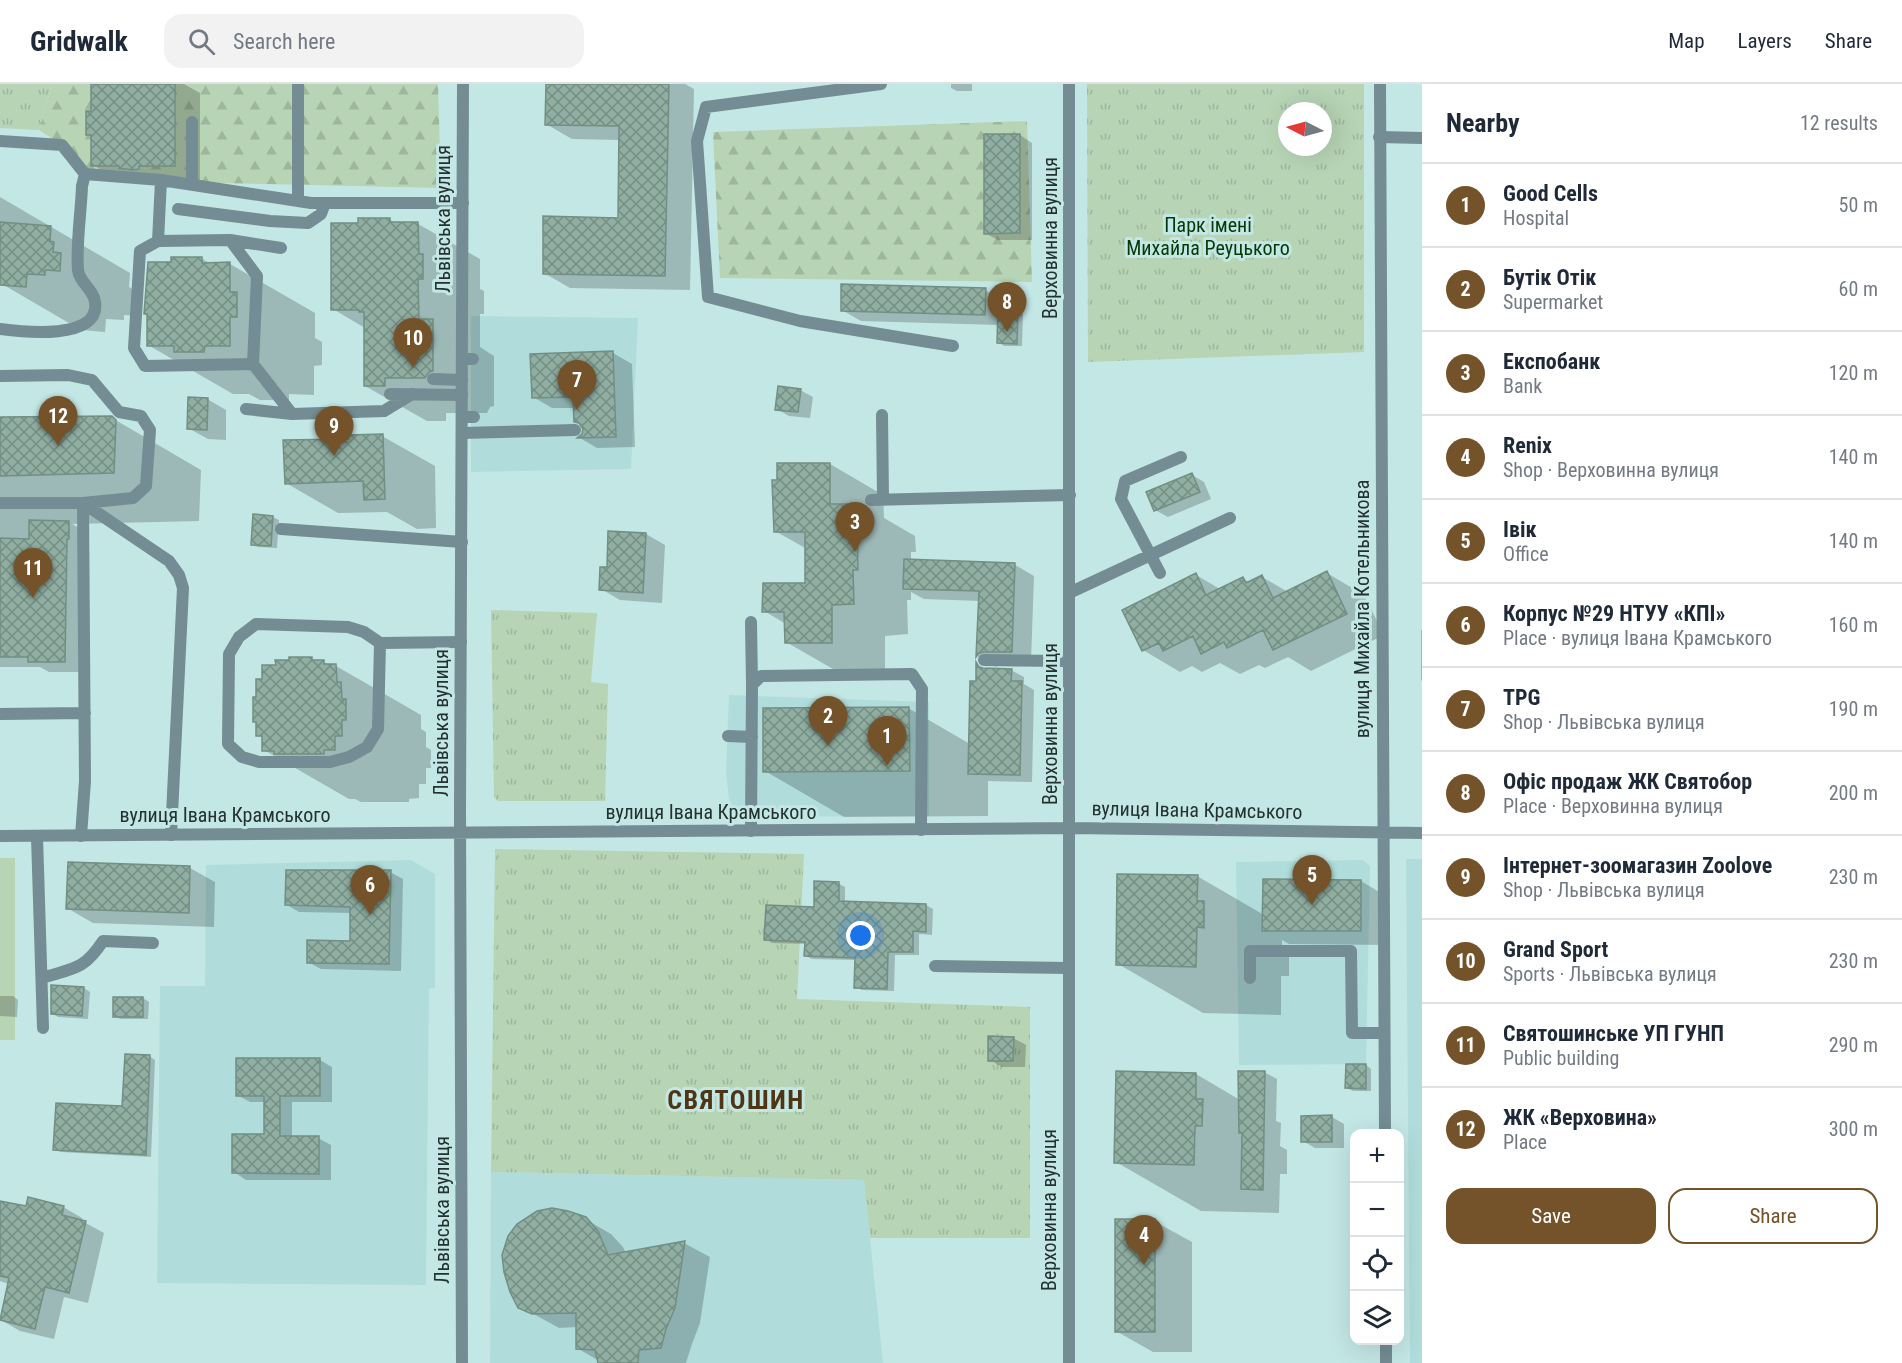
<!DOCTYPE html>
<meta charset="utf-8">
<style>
body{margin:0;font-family:"Roboto Condensed",sans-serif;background:#f2f2f3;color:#1f2937}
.controls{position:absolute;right:18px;bottom:18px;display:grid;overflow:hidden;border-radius:12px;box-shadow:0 6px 24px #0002}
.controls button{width:54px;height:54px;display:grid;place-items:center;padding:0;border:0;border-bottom:2px solid #e0e1e3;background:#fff;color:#1f2937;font:30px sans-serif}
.compass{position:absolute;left:1278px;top:18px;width:54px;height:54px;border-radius:50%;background:#fff;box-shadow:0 6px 24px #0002;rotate:276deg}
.you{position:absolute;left:861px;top:852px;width:21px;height:21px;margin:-15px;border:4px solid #fff;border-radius:50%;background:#1a73e8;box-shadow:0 0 0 9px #1a73e833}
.badge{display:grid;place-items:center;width:39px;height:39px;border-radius:50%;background:#75532a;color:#fff;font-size:20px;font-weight:700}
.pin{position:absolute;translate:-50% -50px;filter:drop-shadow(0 2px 3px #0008)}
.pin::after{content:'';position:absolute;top:32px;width:21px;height:18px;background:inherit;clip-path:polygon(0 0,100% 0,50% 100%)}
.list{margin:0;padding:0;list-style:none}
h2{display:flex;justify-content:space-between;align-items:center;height:78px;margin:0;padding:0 24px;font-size:26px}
h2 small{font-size:20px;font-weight:400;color:#747a83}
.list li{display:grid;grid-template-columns:39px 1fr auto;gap:18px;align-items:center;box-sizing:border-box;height:84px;padding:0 24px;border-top:2px solid #e0e1e3}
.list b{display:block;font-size:22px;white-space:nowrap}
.list p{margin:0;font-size:20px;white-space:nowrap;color:#747a83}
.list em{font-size:20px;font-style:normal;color:#747a83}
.actions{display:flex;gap:12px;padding:18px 24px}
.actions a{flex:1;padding:14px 0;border:2px solid #75532a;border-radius:18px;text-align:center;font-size:21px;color:#75532a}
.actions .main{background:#75532a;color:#fff}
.icon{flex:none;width:33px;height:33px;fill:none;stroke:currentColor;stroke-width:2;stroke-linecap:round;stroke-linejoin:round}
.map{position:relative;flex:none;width:1422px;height:1279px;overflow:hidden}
header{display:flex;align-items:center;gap:36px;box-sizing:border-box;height:84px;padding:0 30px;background:#fff;border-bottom:2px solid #e0e1e3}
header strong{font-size:28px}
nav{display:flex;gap:33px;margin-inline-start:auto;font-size:21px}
.search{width:420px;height:54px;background:#f2f2f3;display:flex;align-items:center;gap:15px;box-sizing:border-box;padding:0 21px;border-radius:18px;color:#747a83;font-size:22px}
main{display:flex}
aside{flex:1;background:#fff}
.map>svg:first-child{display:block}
</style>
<header>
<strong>Gridwalk</strong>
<div class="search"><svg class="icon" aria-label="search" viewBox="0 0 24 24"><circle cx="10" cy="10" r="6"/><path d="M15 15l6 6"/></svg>Search here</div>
<nav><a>Map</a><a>Layers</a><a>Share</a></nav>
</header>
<main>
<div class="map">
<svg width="1422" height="1279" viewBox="0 0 1422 1279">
<defs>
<pattern id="forest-firs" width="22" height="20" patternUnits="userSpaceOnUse" patternTransform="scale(1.5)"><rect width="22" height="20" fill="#b7d4b5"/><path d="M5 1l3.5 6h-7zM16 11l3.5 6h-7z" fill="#9db69c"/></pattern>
<pattern id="park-tufts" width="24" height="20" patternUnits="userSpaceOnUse" patternTransform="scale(1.5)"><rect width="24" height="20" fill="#b7d4b5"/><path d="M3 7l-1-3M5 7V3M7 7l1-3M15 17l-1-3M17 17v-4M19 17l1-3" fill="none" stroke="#9db69c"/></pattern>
<pattern id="building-cross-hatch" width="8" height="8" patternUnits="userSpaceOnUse" patternTransform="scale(1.5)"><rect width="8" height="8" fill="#90aea1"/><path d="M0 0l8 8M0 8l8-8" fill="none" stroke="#758e84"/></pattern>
</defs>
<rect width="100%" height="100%" fill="#c3e7e5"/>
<path fill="#b0dddb" d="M471 232 638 234 631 385 471 388Z
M729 611 929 618V732L731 733 726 688Z
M1406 775H1422V1279H1410Z
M411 776 435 790V904L429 905 426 1201 157 1199 160 902H205L206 781Z
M1363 776 1370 782 1366 980 1239 981 1236 778Z
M491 1088 864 1096 883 1279H490Z"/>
<path fill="#b7d4b5" d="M0 774H15V956H0Z"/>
<path fill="url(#forest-firs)" d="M52 0H438L441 104 175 98 85 90 62 61 39 46Z
M1027 37 1032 198 720 194 713 48Z"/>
<path fill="url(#park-tufts)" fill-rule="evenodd" d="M0 0H52L39 46 0 44Z
M1087 0H1364V268L1088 278ZM1287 27H1323V63H1287Z
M491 526 597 529 591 598 608 600 605 717H498L494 713Z
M495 765 804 770 797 915 1030 923V1154H870L864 1096 491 1088Z"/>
<path fill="#0003" d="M92 0H184L200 9V96H118L93 81V53L88 50 93 29Z
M547 0H685L694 5 690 206 570 204 544 189 619 135 620 56 572 55 546 40Z
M951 0H972V7H957L951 4Z
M1020 51 1032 59V156H998L985 149Z
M0 113 130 189 129 203 132 205 139 232 124 231V236L106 235 105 248 81 246 2 200 0 193Z
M389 135 397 140H418L480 175V205L484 207V230H480V263L494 272V322L490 323 487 329H446V337H427L365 302V244L333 225 360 141Z
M201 174 211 180H230L315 229V254L322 258V281L314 282V311L289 310V316H260L249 310H233L148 261 173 179Z
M985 206 1005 217 1004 226H1017L1023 230 1022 262H1004L998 258 999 241 861 237 842 226Z
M613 269 632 280 635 363 597 364 580 354 583 351 585 345 575 324H552L533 313Z
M800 306 813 313 810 334 789 332 777 325Z
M207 315 226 326V356L208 355 188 344Z
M112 334 201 386 199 437 72 440 88 449 84 588H49L40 583H0V335Z
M382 352 435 382 436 444 417 445 387 428 338 429 286 399Z
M830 380 883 411 884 434 915 452 916 468H911V477L1015 481 1034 492 1031 578 999 580 996 583 978 573 980 517 924 515 911 508V516H907L908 550 885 552V589H840L786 558V540L764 527 807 500V465L775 447Z
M1192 391 1204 398 1211 415 1168 433 1155 426Z
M254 432 273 433 279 436 277 464 258 463 252 460Z
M646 450 665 461 662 519 620 516 601 505 608 485Z
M1327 489 1364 511 1384 551 1311 587 1288 573 1265 584 1259 581 1240 590 1220 579 1202 588 1192 582 1180 588 1143 566 1196 491 1220 505 1243 494 1250 499 1262 493 1288 508Z
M1421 546H1422V597L1421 596Z
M311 575 316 578H324L331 582H336L421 631V645L426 648V663L431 666V684H426V700H419V714L409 715V718H361L355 715H349L264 666V655L258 651V639L254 637 258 615 264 596 277 582Z
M978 581 986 586H1011L1024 593V600L1034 606 1032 698 988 697V732L844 733 765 687 908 624 970 660Z
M190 784 215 798 214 843 93 839 67 824Z
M390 788 403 795 401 887 321 885 308 878 351 859V829L299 828 287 821Z
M1197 792 1264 831 1361 797 1386 812V861L1289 860 1282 856V864L1289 868V892H1281V931L1203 929 1118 880Z
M839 800 845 803V819L926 821 933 825 932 851 919 850V871H895L894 907 862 906 855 903 856 876 812 875 806 872V860L772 859 766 855 815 825Z
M84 904 90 908 88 935 58 933 52 929Z
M0 912H13L18 916 17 933 0 932Z
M143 914 149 918 148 935H120L114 932Z
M1013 954 1026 961 1025 983H1002L990 976Z
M149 972 155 976 151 1073 61 1068 55 1065 124 1024Z
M320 976 332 983V1018H292V1054H318L331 1061V1096H246L234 1088 265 1052 266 1018H250L237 1011Z
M1366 981 1371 985V1007H1353L1347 1004Z
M1264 988 1277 995 1276 1037 1281 1039 1280 1062 1287 1066V1090H1280L1279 1129 1201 1127 1116 1078 1196 990 1240 1016Z
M1332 1033 1344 1040V1064H1315L1303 1057Z
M0 1118 27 1124 63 1123 82 1134V1137L104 1149 88 1219 64 1213 54 1255 20 1247 1 1236 9 1200 0 1197Z
M585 1135 611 1150 623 1163 626 1169 684 1159 710 1173 700 1239 692 1260 686 1279H599V1277L577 1264V1243L559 1244 519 1222Z
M1154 1137 1192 1158V1268H1153L1116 1247Z"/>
<path fill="url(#building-cross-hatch)" stroke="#728f83" stroke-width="1.5" d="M91 0H175V82H139V85L133 86 119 84V82H91V51H86V27H91Z
M546 0H669L665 192 543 190V132L618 134 619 42 545 41Z
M984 50H1020V149L984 150Z
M358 134H390V138H418L419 170H423V195H418L419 235H433V287L429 288 425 294H385V302H364V228H359V226H331V139H358Z
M0 138 51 142 50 157 54 158 53 168 61 169 60 187 45 186V191L27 190 26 203 0 201Z
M171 173H202V179L230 178V208H237V233H230V262H205L204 268H174V262H147V230H144L148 178H171Z
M841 200 986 204 985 231 841 227Z
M998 224 1018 225 1017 260 997 259Z
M613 267 616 353 577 354 582 350 583 345 579 339 574 338 573 313 532 314 530 270Z
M778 302 801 305 798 328 775 326Z
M188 313 208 314 207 346 187 345Z
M112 332 116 336 114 389 0 392V333Z
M383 350 385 415 364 416 363 397 285 400 283 356 348 355V351Z
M777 379H830V420H862V438H857L858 486H853L854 520 832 521V559H785L784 528H762L763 499H805V448H774L772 396H777Z
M1192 389 1200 408 1154 427 1146 408Z
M253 430 273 432 271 462 251 461Z
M29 436 69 437V455H67L65 578H28V573H0V454L29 455Z
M608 447 646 449 643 509 599 506 600 483H607Z
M904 475 1015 479 1012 568H984L979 569 976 573 979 507 903 505Z
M1327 487 1347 530 1273 566 1263 546 1227 564 1224 558 1201 570 1193 552 1163 567 1159 559 1142 567 1122 526 1196 489 1206 511 1243 493 1246 499 1262 491 1273 514Z
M289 573H312V576H324V580H336L337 598H341L342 615H346V636H342V652H335V666H324V670H274V667H262V652H256V638H253V613H256V595H262V581H276L275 576H289Z
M976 578 979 583 983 584 1012 585 1011 597H1022L1020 691 968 690 970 597H976Z
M909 623 910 687 763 688V624Z
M68 778 190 782 189 829 66 825Z
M286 786H391L389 880 307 879V856L350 857V823L285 821Z
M1117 790 1198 791 1197 817H1204V844L1197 843 1196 883 1116 881Z
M1263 795 1361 796V847H1262Z
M814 797 839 798V817L926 820V848L913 847V868H888L887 905 854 904 855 874 804 872 805 858 764 856 766 821 814 823Z
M51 901 84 903 82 932 51 930Z
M113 913H143V933H113Z
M988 952 1014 953 1013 977H988Z
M125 970 150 971 146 1071 53 1066 56 1019 122 1022Z
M236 974H320V1012H280V1052H319V1090L232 1089V1050H264V1012H236Z
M1346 980H1366V1005L1345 1004Z
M1116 987 1196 989V1015H1203L1202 1042H1195L1194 1081 1114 1079Z
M1238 987H1265L1263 1106 1241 1105 1242 1049H1239Z
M1332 1031V1058H1301V1032Z
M28 1113 64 1122 62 1131 86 1137 69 1209 45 1203 35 1245 0 1236 9 1194 0 1192V1117L26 1122Z
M552 1124 568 1127 586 1133 598 1147 608 1171 685 1157 675 1224 666 1245 661 1264 639 1266 638 1279H598L595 1266 576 1265V1229L532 1230 518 1224 510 1208 504 1188 502 1171 508 1152 517 1140 537 1127Z
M1115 1135H1155V1248H1115Z"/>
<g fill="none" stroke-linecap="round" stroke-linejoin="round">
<path stroke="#748c93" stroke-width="12" d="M298 0V117
M881 0 706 23 697 57 708 213 800 237 953 262
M192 38V101
M1379 53 1422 54
M0 57 62 61 85 90
M178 125 270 137 308 139 321 130 325 119
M230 156 257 192 253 280 145 282 134 264 140 167 158 157 230 156 281 164
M158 157 161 96
M0 245C22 248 101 257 95 218 94 206 79 198 78 186 76 159 81 130 82 102L85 90 161 96 311 119H463
M462 275H473
M253 280 292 330 384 327 412 310
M0 292 68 291 92 296 119 328 141 332 150 346 146 402 133 414 83 419
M433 295 462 296
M390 310 462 311
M246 325 292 330
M882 331 883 415
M462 333H474
M462 349 575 346
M871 416 1070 411
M0 419H83L85 697 81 752
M83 419 169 477 179 491 183 504 171 751
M281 445 462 458
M1160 489 1121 415 1125 397 1181 373
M1069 509 1230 434
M751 538 752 601
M380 559 378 645 367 663 349 673 330 678H259L242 673 228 660 229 570 239 553 256 540 348 543 364 548 380 559 461 558
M984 576 1069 577
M0 630 85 629
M728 652 752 653
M751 747 752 601 761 592 912 590 922 605 921 746
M37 753 43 944
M935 882 1069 884
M42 894C74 884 84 886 103 857L153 859
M1250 894V867H1351L1352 949H1384"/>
<path stroke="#748c93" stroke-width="12" d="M1380 0 1385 1050
M0 752 1070 744 1422 749
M1386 1256V1279
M462 1279 460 727 463 0
M1069 1279V0"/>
</g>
<g text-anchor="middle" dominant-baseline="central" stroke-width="6" stroke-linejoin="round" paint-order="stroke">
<g font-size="20" fill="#233130" stroke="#c3e7e5">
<text transform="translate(443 135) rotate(-90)">Львівська вулиця</text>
<text transform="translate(1050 154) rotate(-90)">Верховинна вулиця</text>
<text transform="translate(1362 525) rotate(-90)">вулиця Михайла Котельникова</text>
<text transform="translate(441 639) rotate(-90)">Львівська вулиця</text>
<text transform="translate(1050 640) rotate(-90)">Верховинна вулиця</text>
<text transform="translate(1197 726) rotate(1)">вулиця Івана Крамського</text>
<text x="711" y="728">вулиця Івана Крамського</text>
<text x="225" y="731">вулиця Івана Крамського</text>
<text transform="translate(442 1126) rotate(-90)">Львівська вулиця</text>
<text transform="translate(1049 1126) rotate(-90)">Верховинна вулиця</text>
</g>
<g font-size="20" fill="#063906" stroke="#c3e7e5">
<text x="1208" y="141">Парк імені<tspan x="1208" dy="23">Михайла Реуцького</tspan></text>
</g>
<g font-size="26" font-weight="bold" letter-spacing="1.5" fill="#4f3514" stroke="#c3e7e5">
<text x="736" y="1016">СВЯТОШИН</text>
</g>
</g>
</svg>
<div class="controls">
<button>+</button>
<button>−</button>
<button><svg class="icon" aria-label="locate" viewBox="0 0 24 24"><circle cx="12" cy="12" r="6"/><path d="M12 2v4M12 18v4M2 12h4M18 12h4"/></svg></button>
<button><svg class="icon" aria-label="layers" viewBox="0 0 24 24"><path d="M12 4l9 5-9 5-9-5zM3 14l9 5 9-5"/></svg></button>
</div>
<svg class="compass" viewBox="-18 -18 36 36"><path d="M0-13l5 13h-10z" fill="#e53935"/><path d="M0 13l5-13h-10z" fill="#747a83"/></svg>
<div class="you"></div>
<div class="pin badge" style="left:887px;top:682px">1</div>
<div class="pin badge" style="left:828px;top:662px">2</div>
<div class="pin badge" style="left:855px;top:468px">3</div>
<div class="pin badge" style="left:1144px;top:1181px">4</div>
<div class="pin badge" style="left:1312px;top:821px">5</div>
<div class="pin badge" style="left:370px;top:831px">6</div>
<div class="pin badge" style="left:577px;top:326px">7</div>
<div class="pin badge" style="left:1007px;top:248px">8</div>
<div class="pin badge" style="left:334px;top:372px">9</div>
<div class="pin badge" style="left:413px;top:284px">10</div>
<div class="pin badge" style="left:33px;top:514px">11</div>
<div class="pin badge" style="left:58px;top:362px">12</div>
</div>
<aside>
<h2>Nearby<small>12 results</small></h2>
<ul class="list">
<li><span class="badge">1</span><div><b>Good Cells</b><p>Hospital</p></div><em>50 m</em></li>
<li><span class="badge">2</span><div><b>Бутік Отік</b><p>Supermarket</p></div><em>60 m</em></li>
<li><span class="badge">3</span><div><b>Експобанк</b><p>Bank</p></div><em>120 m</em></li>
<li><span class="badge">4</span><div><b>Renix</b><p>Shop · Верховинна вулиця</p></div><em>140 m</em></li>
<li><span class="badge">5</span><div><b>Івік</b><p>Office</p></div><em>140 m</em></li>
<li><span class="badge">6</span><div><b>Корпус №29 НТУУ «КПІ»</b><p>Place · вулиця Івана Крамського</p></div><em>160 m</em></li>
<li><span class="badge">7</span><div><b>TPG</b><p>Shop · Львівська вулиця</p></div><em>190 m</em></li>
<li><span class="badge">8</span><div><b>Офіс продаж ЖК Святобор</b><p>Place · Верховинна вулиця</p></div><em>200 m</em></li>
<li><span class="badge">9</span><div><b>Інтернет-зоомагазин Zoolove</b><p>Shop · Львівська вулиця</p></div><em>230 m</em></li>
<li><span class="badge">10</span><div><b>Grand Sport</b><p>Sports · Львівська вулиця</p></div><em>230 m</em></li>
<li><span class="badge">11</span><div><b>Святошинське УП ГУНП</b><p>Public building</p></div><em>290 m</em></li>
<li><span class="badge">12</span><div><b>ЖК «Верховина»</b><p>Place</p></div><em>300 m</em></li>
</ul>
<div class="actions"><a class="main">Save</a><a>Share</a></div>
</aside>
</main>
